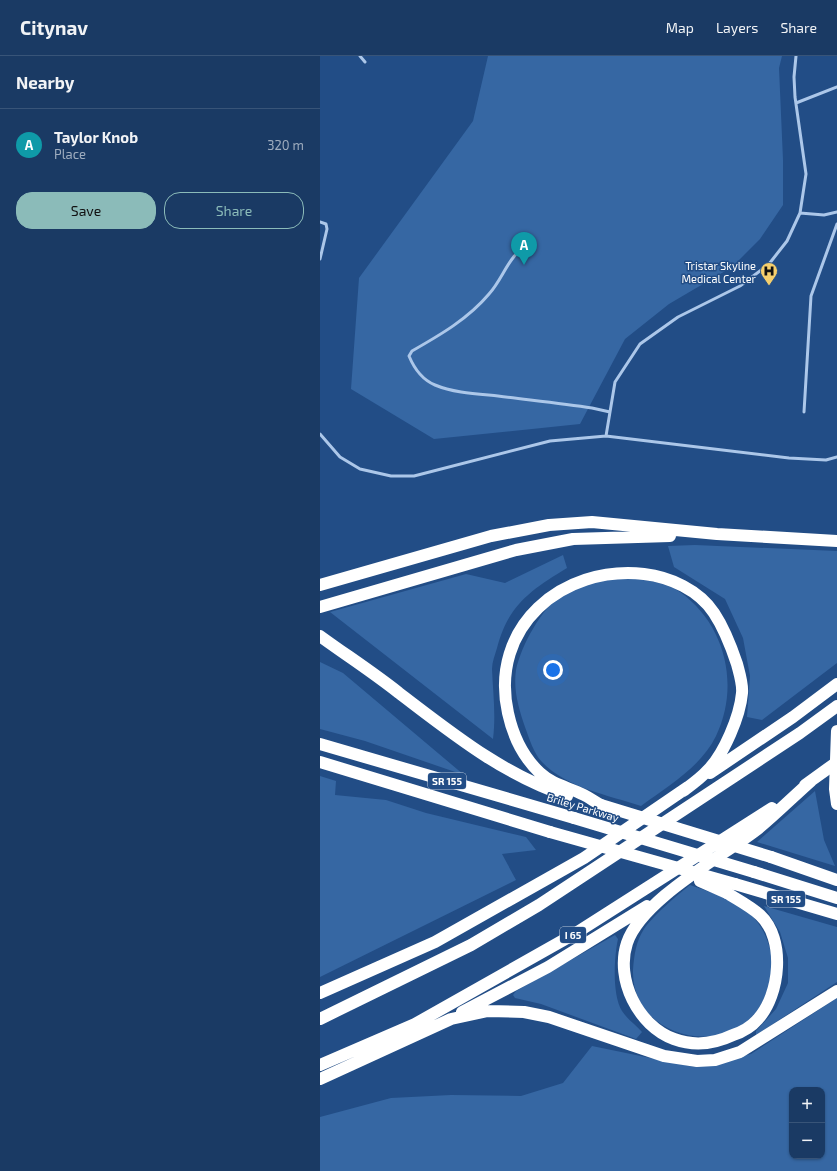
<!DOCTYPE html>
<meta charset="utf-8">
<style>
body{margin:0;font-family:"Exo 2",sans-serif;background:#27456d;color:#f1f3f6}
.controls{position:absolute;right:12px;bottom:12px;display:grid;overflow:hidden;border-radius:8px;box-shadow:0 1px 3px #0004}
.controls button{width:36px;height:36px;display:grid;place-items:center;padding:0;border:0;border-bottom:1px solid #385478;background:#1a3a64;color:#f1f3f6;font:20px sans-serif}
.you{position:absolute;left:233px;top:614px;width:14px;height:14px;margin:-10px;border:3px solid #fff;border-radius:50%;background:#1a73e8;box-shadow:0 0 0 6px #1a73e833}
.badge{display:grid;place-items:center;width:26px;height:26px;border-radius:50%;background:#8bbbb9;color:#fff;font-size:13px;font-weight:700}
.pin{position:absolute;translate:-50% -33px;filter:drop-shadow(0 1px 2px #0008)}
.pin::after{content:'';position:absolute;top:21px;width:14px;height:12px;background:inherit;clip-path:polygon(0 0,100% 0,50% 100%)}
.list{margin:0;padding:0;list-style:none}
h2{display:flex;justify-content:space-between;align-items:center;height:52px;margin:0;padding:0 16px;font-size:17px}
h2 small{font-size:13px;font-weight:400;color:#9fadbf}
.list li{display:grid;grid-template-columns:26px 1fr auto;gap:12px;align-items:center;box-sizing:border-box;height:72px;padding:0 16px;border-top:1px solid #385478}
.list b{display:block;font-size:15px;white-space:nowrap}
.list p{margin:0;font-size:13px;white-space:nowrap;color:#9fadbf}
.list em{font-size:13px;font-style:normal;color:#9fadbf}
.actions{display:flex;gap:8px;padding:12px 16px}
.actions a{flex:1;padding:9px 0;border:1px solid #8bbbb9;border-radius:16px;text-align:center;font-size:14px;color:#8bbbb9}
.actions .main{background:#8bbbb9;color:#111}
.map{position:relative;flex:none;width:517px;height:1115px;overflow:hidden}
header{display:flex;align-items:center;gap:24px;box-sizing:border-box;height:56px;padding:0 20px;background:#1a3a64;border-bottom:1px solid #385478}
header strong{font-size:19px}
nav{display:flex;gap:22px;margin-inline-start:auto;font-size:14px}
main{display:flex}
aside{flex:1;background:#1a3a64}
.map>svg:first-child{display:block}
</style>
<header>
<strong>Citynav</strong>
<nav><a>Map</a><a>Layers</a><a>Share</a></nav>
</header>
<main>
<aside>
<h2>Nearby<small></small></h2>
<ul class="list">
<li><span class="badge" style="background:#0f9aa8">A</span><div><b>Taylor Knob</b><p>Place</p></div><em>320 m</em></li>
</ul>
<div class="actions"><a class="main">Save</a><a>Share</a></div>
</aside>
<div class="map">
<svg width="517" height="1115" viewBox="0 0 517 1115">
<rect width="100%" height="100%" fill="#224d86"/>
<path fill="#3667a3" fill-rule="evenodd" d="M168 0H462L459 12 463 104V149L440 183 412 211 349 248 305 283 260 368 114 383 31 333 39 222 153 65Z
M375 489 517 495V607L442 664 427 661 430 620 423 582 405 543 354 511 348 490Z
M243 499 247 512C211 534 188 549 177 592 175 599 172 606 172 613 173 637 176 659 173 683L10 556 146 518 185 527Z
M308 522C325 524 345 526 360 536 406 569 420 630 396 680 381 711 348 730 321 750 288 739 247 732 222 706 214 698 209 682 205 671 199 653 193 634 196 614 201 590 222 551 243 538 262 526 286 523 308 522Z
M0 606 23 617 144 719 45 685 0 673Z
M0 720 16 725 15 739 66 744 106 757 206 781 216 794 182 798 196 824 0 921Z
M495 735 504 784 515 810 437 786Z
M370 829C413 844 443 853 452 902 455 915 449 928 445 940 419 1006 311 987 313 914 314 900 316 885 324 873 334 859 356 840 370 829Z
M444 850 517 871V926L436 979V975L456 953 468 927V902L460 876Z
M295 879 298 883C294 901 292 939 302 955 307 963 316 969 322 976L316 983 221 948 195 942 193 939 196 935Z
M517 942V1115H0V1061L71 1042 131 1039 201 1040 243 1027 272 990 374 1011 431 998ZM472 1034H502V1100H472Z"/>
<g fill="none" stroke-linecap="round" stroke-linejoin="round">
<path stroke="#acc7e9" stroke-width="3" d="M40 0 45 6
M476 47 517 31
M480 157 504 159 517 156
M0 166 6 168 7 173 0 203
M211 186C187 200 185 220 169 238 148 263 120 279 92 295L89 300C94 312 103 324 115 329 134 337 158 338 178 340 209 344 241 347 272 352L290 356
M484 356 491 240 517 168
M0 378 20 401 40 413 71 420H94L230 385 286 380 469 402 506 404 517 401
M286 380 295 326 320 288 358 261 420 230 449 208 467 185 480 157 486 118 475 41 474 21 476 0"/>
<path stroke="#fff" stroke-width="12" d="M0 529 171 480 229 469 272 466 397 478 517 485
M0 551 196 494 253 483 350 480
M0 580C26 599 54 617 79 637 133 678 182 718 247 740
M0 688 254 762
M0 706 230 776
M390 717 473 661 517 628
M485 729 517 706
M281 749C275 746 270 742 264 739 248 731 233 729 220 717 203 701 193 680 188 657 169 571 242 509 324 518 350 521 379 534 394 557 404 572 411 590 417 608 419 616 423 628 422 637 420 660 404 698 388 714 381 722 371 729 363 735
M451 801 517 824
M434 816 517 842
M415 828 517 858
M407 837C418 844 430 850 440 859 466 883 460 939 438 963 432 970 422 976 413 979 394 988 373 990 354 983 318 970 295 923 307 887 322 843 402 801 439 772 457 757 474 740 491 725
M0 937 115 886 264 802 368 731
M142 956 228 911 327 850
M0 963 151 889 219 849 480 677 517 650
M0 1009 95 968 256 877 452 752
M0 1023 131 963 168 955 204 956 229 961 344 1000 377 1005 395 1004 420 996 517 935"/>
<path stroke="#fff" stroke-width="12" d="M517 675 515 733 517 748
M281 749 451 801
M254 762 434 816
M230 776 415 828
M380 825 407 837"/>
</g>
<defs>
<symbol id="hospital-pin" viewBox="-11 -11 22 30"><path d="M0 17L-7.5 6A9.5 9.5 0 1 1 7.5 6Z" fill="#f5cf6d" stroke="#224d86"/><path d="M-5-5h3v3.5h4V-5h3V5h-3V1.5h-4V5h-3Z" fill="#111"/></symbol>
</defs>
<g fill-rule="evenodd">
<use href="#hospital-pin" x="439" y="205" width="20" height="27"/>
</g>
<g text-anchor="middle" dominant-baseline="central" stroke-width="3" stroke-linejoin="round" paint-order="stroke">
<g fill="#224d86" stroke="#bdcadb" stroke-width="1">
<rect x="108" y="717" width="38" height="16" rx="3"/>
<rect x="447" y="835" width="38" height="16" rx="3"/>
<rect x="240" y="871" width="26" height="16" rx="3"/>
</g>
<g font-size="10" font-weight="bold" fill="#fff">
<text x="127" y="725">SR 155</text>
<text x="466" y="843">SR 155</text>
<text x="253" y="879">I 65</text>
</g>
<g font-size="11" fill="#fff" stroke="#224d86" text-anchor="end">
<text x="436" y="209">Tristar Skyline<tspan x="436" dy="13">Medical Center</tspan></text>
</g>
<g font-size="11" fill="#fff" stroke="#224d86">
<text transform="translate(263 751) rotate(17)">Briley Parkway</text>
</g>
</g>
</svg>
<div class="controls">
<button>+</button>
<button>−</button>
</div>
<div class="you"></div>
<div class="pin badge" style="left:204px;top:209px;background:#0f9aa8">A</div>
</div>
</main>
